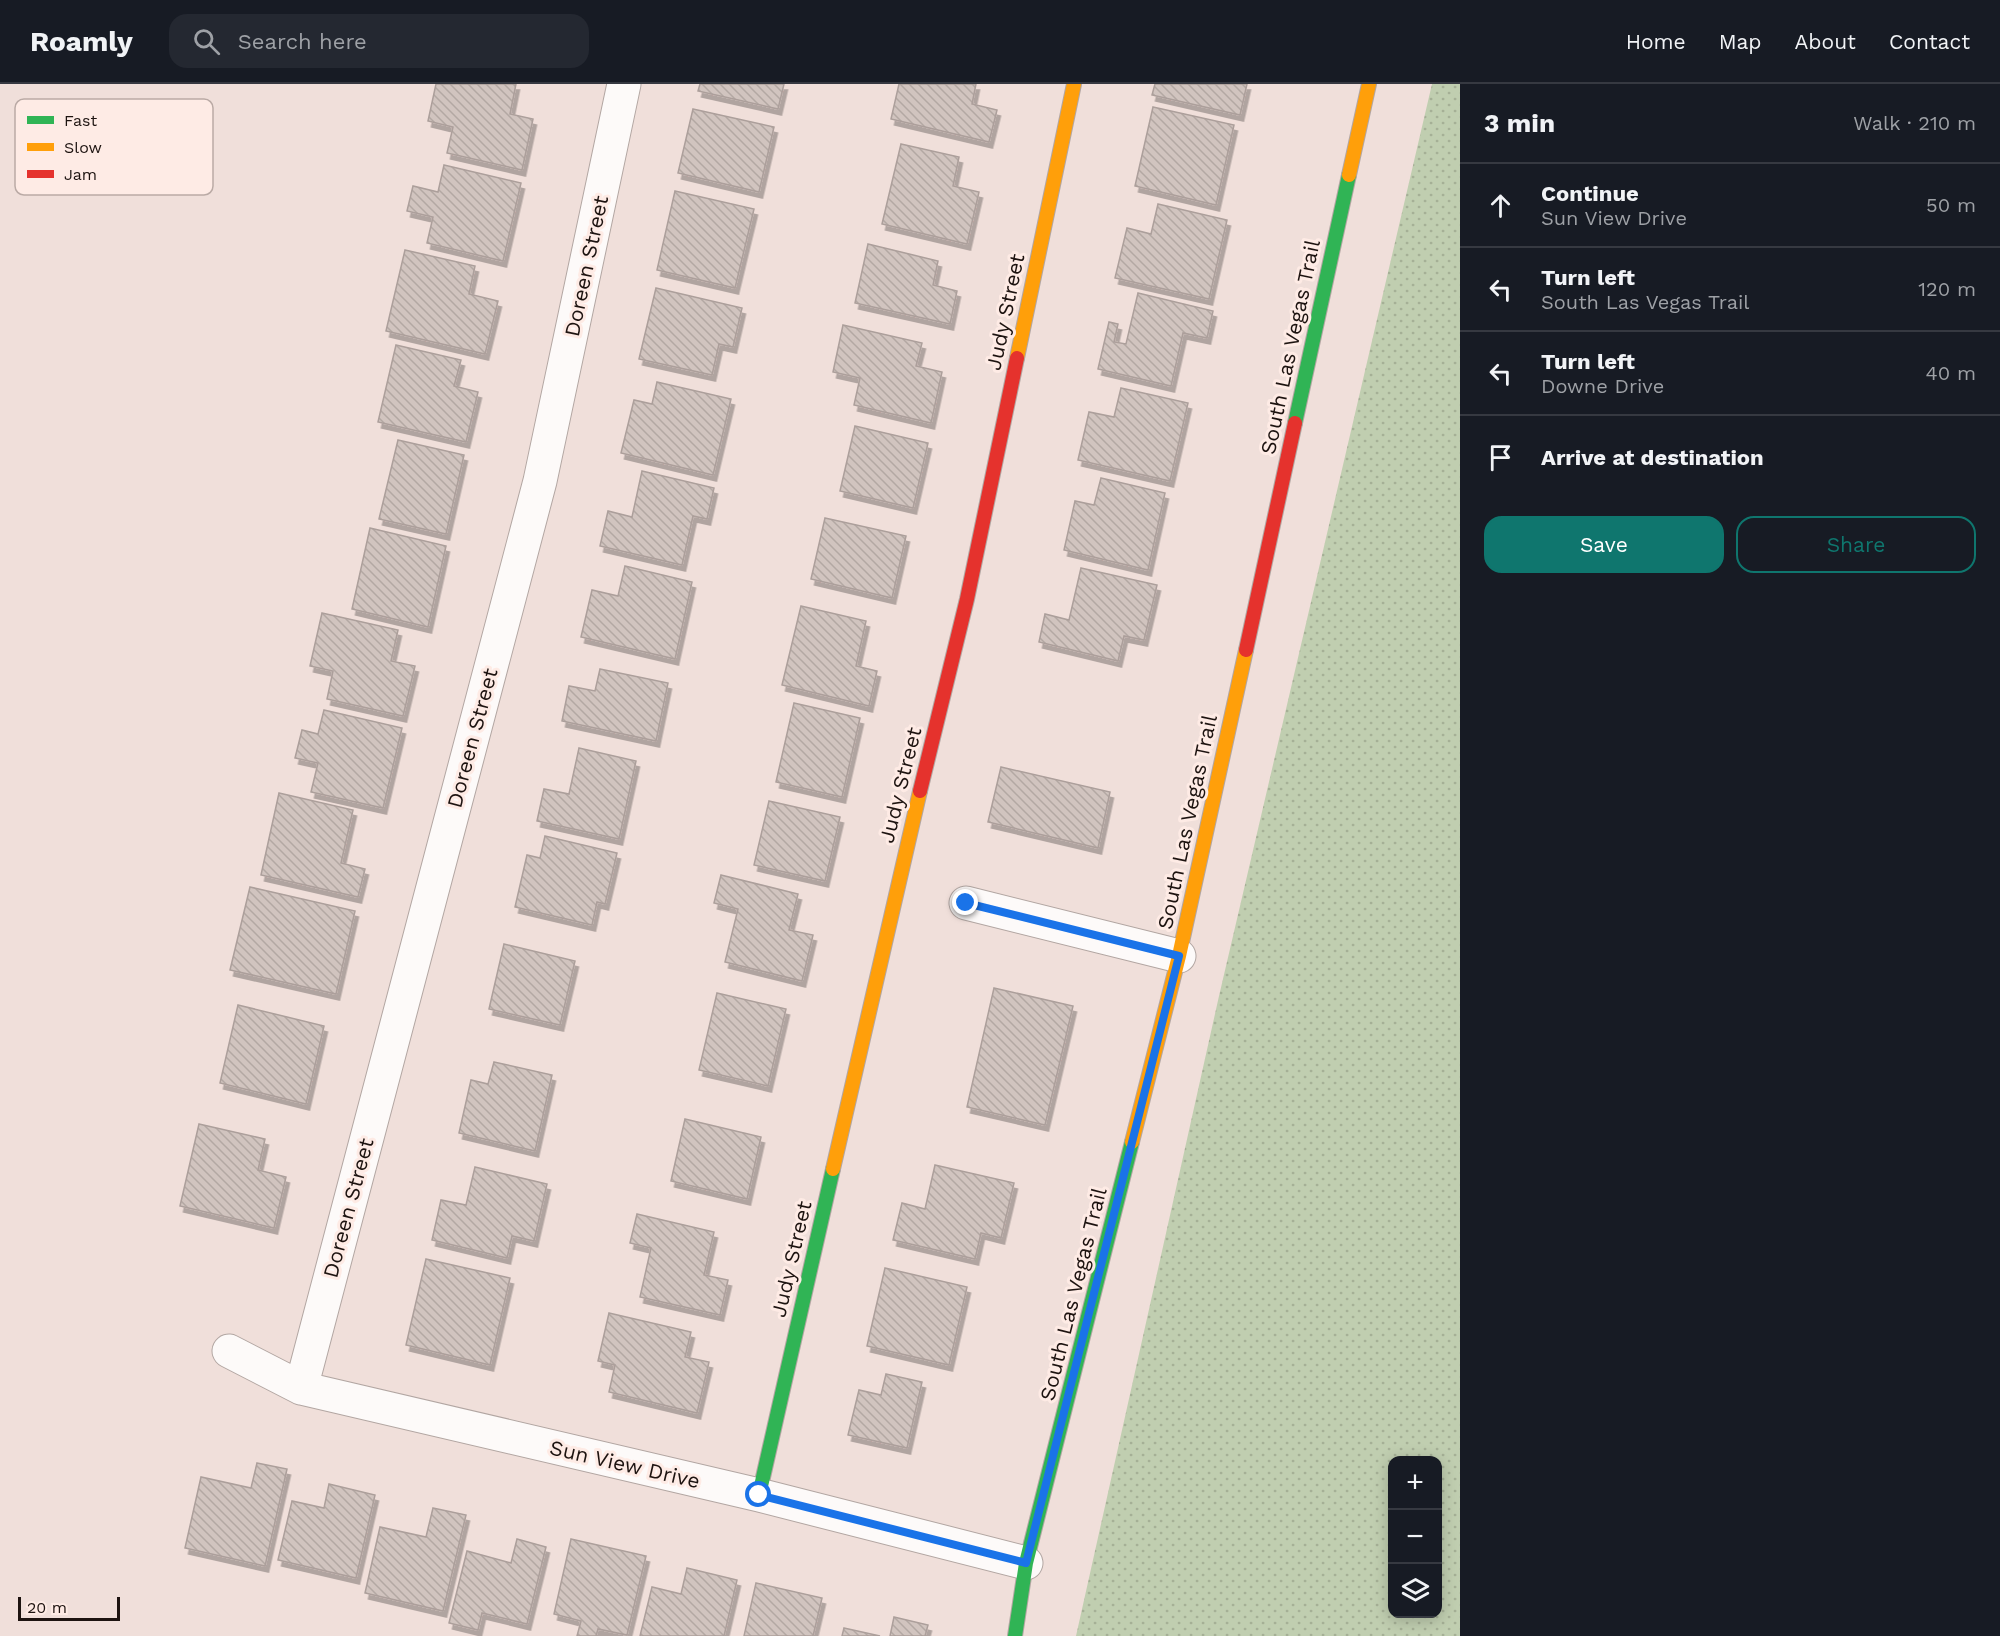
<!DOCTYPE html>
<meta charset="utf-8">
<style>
body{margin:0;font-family:"Work Sans",sans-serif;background:#242831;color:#f1f3f6}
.controls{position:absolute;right:18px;bottom:18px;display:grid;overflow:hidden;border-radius:12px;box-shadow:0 3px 15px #0003}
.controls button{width:54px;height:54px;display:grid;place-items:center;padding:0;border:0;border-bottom:2px solid #363941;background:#171b24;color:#f1f3f6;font:30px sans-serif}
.scale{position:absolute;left:18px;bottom:15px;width:102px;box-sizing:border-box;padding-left:6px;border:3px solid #1d1310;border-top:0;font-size:16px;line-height:21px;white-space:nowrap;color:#1d1310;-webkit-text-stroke:4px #feebe5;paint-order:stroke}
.stop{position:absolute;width:18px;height:18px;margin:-14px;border:4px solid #1a73e8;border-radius:50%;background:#fff}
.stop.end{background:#1a73e8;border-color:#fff;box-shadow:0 2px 6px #0008}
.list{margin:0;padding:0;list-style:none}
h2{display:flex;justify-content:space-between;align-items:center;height:78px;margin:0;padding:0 24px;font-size:26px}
h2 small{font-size:20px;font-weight:400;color:#9ea1a6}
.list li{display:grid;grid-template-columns:39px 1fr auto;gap:18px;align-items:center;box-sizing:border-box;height:84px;padding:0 24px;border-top:2px solid #363941}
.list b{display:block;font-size:22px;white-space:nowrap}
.list p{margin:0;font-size:20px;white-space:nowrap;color:#9ea1a6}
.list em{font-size:20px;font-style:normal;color:#9ea1a6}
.actions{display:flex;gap:12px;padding:18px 24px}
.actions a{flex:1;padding:14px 0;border:2px solid #0f766e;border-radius:18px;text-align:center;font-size:21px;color:#0f766e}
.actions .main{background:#0f766e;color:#fff}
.icon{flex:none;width:33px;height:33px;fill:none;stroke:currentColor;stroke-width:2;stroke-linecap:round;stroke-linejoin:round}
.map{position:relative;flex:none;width:1460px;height:1552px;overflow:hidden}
header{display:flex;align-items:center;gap:36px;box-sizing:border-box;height:84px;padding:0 30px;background:#171b24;border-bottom:2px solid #363941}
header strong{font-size:28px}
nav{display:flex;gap:33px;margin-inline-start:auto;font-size:21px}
.search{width:420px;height:54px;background:#242831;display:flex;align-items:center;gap:15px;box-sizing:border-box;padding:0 21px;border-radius:18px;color:#9ea1a6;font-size:22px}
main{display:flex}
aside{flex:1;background:#171b24}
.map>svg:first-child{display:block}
</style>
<header>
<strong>Roamly</strong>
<div class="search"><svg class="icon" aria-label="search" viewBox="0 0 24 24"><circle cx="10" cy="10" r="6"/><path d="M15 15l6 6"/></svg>Search here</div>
<nav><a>Home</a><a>Map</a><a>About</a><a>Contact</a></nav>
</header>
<main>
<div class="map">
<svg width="1460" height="1552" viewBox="0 0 1460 1552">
<defs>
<pattern id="grass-dots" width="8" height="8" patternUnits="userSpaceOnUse" patternTransform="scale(1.5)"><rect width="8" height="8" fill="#c0ceb0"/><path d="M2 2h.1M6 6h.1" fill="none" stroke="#a5b096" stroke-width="1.8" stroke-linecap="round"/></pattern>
<pattern id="building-back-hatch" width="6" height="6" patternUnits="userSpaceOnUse" patternTransform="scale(1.5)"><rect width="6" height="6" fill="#d1c4bf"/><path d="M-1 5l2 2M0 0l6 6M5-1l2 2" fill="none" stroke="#b3a8a3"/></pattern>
<filter id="shadow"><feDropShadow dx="3.5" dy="6" stdDeviation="0" flood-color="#0004"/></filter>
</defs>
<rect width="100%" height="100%" fill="#f0dfda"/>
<path fill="url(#grass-dots)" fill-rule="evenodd" d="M1432 0H1460V1552H1076L1219 912ZM1392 1376H1438V1530H1392Z"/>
<path fill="url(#building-back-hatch)" stroke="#ac9f9b" stroke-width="1.5" filter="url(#shadow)" d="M436 0H516L510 30 533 35 522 86 447 69 453 43 428 37Z
M700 0H784L778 25 698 7Z
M899 0H976L972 20 997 26 989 58 891 35Z
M1155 0H1247L1240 31 1152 11Z
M1153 23 1234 41 1216 121 1135 102Z
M693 25 774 43 759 108 678 89Z
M901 60 959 73 953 102 979 108 967 160 882 140Z
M444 81 521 99 503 177 427 159 433 133 407 127 413 102 438 108Z
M675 107 754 125 735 204 657 186Z
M1158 120 1227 136 1209 215 1115 194 1127 144 1151 150Z
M868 160 938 177 933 201 957 207 950 240 855 219Z
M405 166 475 182 469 210 498 217 485 270 386 247Z
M656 204 742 224 733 263 719 260 712 291 639 275Z
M1138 209 1213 227 1207 254 1183 249 1171 302 1098 285 1109 238 1118 240 1114 258 1126 260Z
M843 241 922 259 916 282 942 288 931 339 854 321 860 294 833 288Z
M396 261 461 276 454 302 478 308 466 358 378 338Z
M657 298 731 315 713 391 621 369 634 316 652 320Z
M1121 304 1188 319 1170 397 1078 376 1089 328 1114 333Z
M855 342 928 359 913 424 840 407Z
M398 356 464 371 446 450 379 435Z
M642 387 714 404 707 435 693 432 682 481 600 462 608 427 632 433Z
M1101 394 1165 409 1148 486 1064 466 1075 417 1094 421Z
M825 434 906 452 892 514 811 495Z
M370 444 446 462 428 543 352 525Z
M625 482 692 498 675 575 581 553 592 506 618 512Z
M1081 484 1157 501 1144 556 1124 552 1118 577 1039 558 1045 530 1069 536Z
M801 522 866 537 856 582 877 587 869 622 782 601Z
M322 529 398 546 391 577 415 582 403 632 327 615 333 587 310 582Z
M600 585 668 599 656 657 562 637 569 602 595 607Z
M794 619 860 634 842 713 776 698Z
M324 626 402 644 383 724 311 708 318 679 295 674 302 646 318 650Z
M579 664 636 677 619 755 537 737 544 705 569 710Z
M1001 683 1110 708 1098 764 988 738Z
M279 709 353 726 341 779 365 785 358 813 261 791Z
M769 717 840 733 825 797 754 781Z
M545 752 617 769 605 820 597 818 592 841 515 823 527 771 540 774Z
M721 791 798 810 789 846 813 851 802 897 725 878 738 825 714 819Z
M250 803 355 827 336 910 230 886Z
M504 860 575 877 560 941 489 925Z
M994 904 1073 922 1045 1041 967 1023Z
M717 909 786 925 768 1002 699 986Z
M238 921 324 942 306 1020 220 999Z
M494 978 552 991 535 1067 459 1049 471 996 488 1000Z
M685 1035 761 1053 747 1115 671 1097Z
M199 1040 265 1055 258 1086 286 1093 274 1144 180 1122Z
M935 1081 1014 1099 1001 1154 981 1149 975 1175 893 1156 902 1119 925 1125Z
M475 1083 547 1100 534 1157 512 1152 507 1174 432 1156 441 1116 466 1121Z
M637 1130 714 1148 704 1191 728 1196 720 1231 640 1213 651 1164 630 1159Z
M426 1175 510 1194 490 1281 406 1261Z
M885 1184 967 1203 949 1281 867 1262Z
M609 1229 691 1248 685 1273 709 1278 697 1329 609 1308 615 1281 598 1277Z
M886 1290 922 1298 907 1364 848 1351 859 1306 881 1311Z
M257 1379 287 1385 265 1482 185 1464 201 1393 251 1404Z
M329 1400 375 1411 356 1494 278 1476 292 1417 324 1424Z
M433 1424 466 1431 443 1527 365 1509 380 1443 426 1453Z
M517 1455 546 1463 527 1540 482 1529 478 1546 449 1539 467 1467 511 1479Z
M571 1455 646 1472 627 1551 598 1545 596 1552H577L581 1537 554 1530Z
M687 1484 737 1496 724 1552H640L652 1503 681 1510Z
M756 1499 822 1514 813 1552H744Z
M894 1533 928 1541 925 1552H890Z
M844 1544 880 1552H842Z"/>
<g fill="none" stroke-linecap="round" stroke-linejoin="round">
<defs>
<path id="street" d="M966 819 1179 872
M229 1267 301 1304 759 1411 1026 1479
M301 1304 540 397 624 0"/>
<path id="fast" d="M1295 339 1349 91
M759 1411 833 1085
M1015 1552 1026 1479 1132 1058"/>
<path id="slow" d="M1349 91 1369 0
M1017 274 1074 0
M1132 1058 1179 872 1246 566
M833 1085 920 707"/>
<path id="jam" d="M1246 566 1295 339
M920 707 967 515 1017 274"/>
</defs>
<use href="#street" stroke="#b2a6a2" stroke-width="35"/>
<use href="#fast" stroke="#b2a6a2" stroke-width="16"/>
<use href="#slow" stroke="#b2a6a2" stroke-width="16"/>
<use href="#jam" stroke="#b2a6a2" stroke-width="16"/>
<use href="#street" stroke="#fdfaf9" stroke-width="33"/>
<use href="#fast" stroke="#30b455" stroke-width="14"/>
<use href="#slow" stroke="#ff9f0a" stroke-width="14"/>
<use href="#jam" stroke="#e5322d" stroke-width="14"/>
</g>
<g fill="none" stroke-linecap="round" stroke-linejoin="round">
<path stroke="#1a73e8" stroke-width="8" d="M759 1411 1026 1479 1179 872 966 819"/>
</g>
<g text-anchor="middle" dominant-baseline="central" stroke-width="6" stroke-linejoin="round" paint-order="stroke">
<g font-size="21" fill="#1d1310" stroke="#feebe5">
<text transform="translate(586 182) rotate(-78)">Doreen Street</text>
<text transform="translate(1005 228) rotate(-78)">Judy Street</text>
<text transform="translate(1290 263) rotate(-78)">South Las Vegas Trail</text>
<text transform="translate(472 654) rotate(-75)">Doreen Street</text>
<text transform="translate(900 701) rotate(-76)">Judy Street</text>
<text transform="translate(1187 738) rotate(-78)">South Las Vegas Trail</text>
<text transform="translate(348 1124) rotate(-75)">Doreen Street</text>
<text transform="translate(791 1175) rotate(-77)">Judy Street</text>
<text transform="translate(1073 1210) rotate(-76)">South Las Vegas Trail</text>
<text transform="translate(625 1380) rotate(13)">Sun View Drive</text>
</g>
</g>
<rect x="15" y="15" width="198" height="96" rx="9" fill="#feebe5" stroke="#baaaa5" stroke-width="1.5"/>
<rect x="27" y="32" width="27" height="8" fill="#30b455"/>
<rect x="27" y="59" width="27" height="8" fill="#ff9f0a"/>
<rect x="27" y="86" width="27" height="8" fill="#e5322d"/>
<g font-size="16" fill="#1d1310">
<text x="64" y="42">Fast</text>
<text x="64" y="69">Slow</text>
<text x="64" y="96">Jam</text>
</g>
</svg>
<div class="controls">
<button>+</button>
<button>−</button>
<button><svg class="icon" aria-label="layers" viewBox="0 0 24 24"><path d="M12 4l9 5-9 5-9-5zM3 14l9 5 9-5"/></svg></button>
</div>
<div class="scale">20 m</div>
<div class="stop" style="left:759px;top:1411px"></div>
<div class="stop end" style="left:966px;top:819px"></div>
</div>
<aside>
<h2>3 min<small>Walk · 210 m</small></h2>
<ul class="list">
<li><svg class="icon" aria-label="ahead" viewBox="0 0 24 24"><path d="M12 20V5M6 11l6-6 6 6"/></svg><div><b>Continue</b><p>Sun View Drive</p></div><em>50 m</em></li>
<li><svg class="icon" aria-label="left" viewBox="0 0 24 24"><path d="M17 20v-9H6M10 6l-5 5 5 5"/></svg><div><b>Turn left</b><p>South Las Vegas Trail</p></div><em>120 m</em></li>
<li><svg class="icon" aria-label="left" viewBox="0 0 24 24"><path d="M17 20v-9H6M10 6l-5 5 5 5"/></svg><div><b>Turn left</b><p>Downe Drive</p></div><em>40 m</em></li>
<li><svg class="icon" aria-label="arrive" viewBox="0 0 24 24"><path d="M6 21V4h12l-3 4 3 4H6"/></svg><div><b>Arrive at destination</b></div></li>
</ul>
<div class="actions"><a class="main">Save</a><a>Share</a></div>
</aside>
</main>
